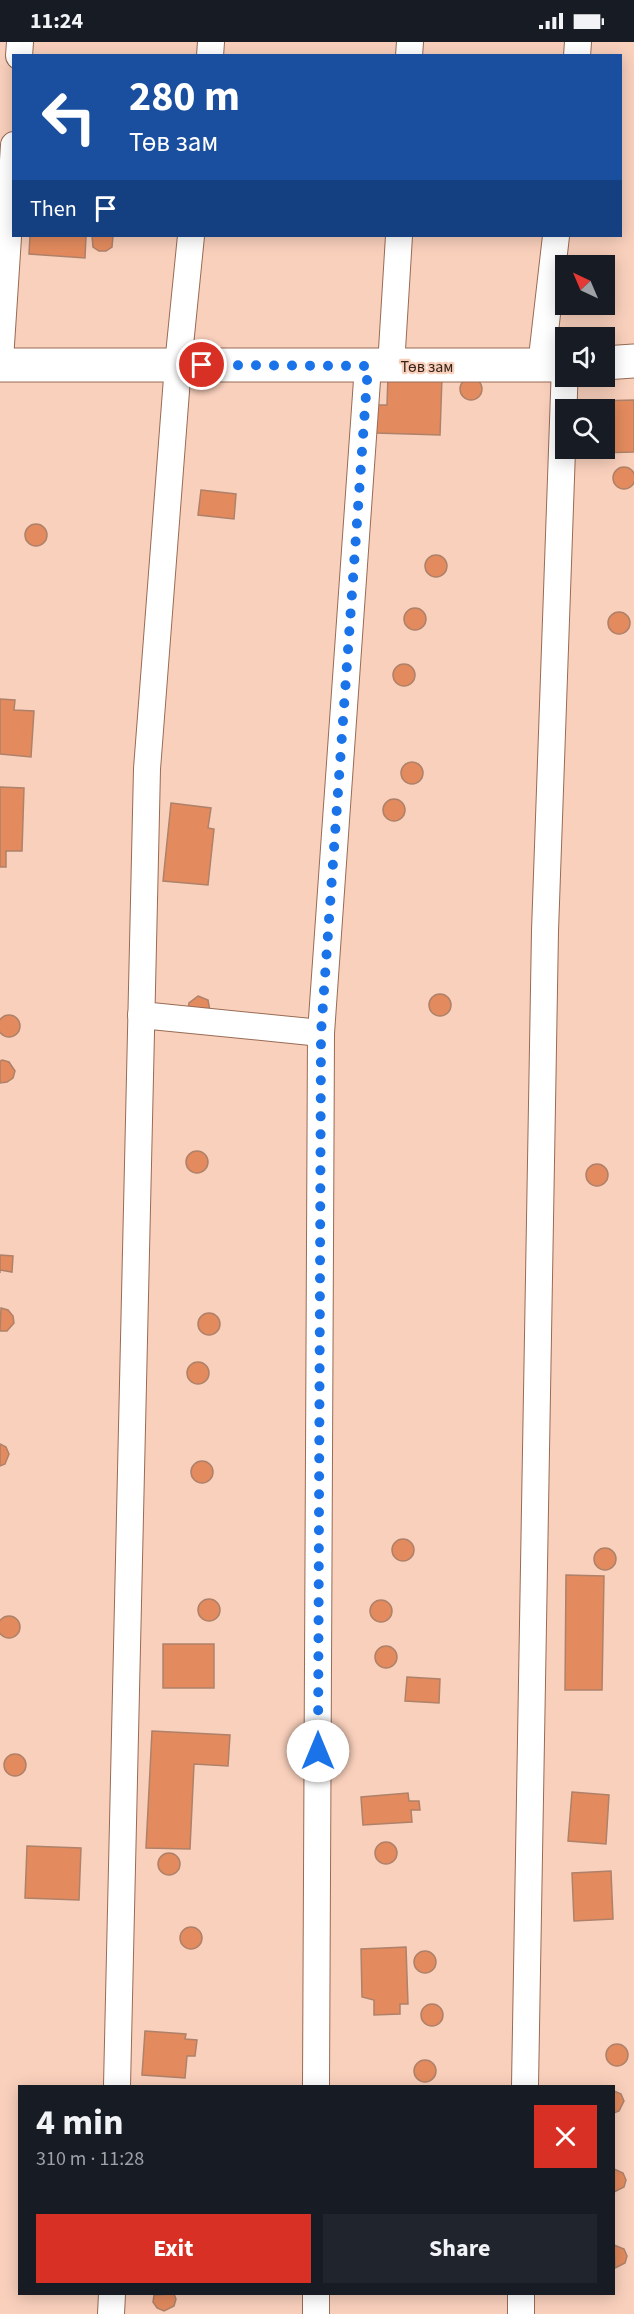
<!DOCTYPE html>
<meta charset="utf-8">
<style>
:root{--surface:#171b24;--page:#20242c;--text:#f1f3f6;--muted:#9ea1a6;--accent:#d93025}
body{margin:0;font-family:"Source Sans 3",sans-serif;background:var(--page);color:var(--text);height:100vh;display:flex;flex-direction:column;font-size:22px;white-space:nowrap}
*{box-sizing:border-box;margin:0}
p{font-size:20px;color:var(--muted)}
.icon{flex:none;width:33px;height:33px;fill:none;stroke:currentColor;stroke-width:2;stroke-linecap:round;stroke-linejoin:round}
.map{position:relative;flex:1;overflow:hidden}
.details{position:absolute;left:18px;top:2043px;width:597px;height:210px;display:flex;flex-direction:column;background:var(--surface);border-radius:0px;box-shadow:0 3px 15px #0003}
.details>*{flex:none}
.guide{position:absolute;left:12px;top:12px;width:610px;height:183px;border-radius:0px;box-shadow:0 3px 15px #0003;background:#1a4fa0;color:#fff;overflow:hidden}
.needle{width:39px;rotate:316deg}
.controls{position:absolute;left:555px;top:213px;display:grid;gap:12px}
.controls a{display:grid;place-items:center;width:60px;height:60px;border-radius:0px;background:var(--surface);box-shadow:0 3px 15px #0003;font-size:30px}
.pin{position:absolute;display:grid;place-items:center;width:51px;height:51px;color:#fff;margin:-26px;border:3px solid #fff;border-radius:50%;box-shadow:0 2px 6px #0007}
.me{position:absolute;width:66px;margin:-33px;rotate:0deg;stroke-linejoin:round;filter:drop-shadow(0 0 4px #0008)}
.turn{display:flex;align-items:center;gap:21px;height:126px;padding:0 18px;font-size:27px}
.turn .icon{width:78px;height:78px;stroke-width:2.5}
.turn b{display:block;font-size:42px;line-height:51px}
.then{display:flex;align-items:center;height:57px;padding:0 18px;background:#0003;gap:12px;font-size:22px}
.round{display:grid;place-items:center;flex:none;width:63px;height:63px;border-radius:0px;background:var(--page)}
.headline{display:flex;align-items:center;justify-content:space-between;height:102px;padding:0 18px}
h1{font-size:36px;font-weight:700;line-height:45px}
.cta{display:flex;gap:12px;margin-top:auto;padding:12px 18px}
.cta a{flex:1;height:69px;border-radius:0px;background:var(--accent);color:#fff;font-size:24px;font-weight:700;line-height:69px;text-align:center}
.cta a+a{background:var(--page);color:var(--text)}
.status{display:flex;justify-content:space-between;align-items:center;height:42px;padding:0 30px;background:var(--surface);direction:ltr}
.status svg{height:16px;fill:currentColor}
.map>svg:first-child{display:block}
.building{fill:#e38b5e;stroke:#af8169;stroke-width:1.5}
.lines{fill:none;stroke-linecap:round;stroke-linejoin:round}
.minor-casing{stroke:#986b54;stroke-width:28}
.tertiary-casing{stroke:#986b54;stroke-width:35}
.minor{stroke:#fff;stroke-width:26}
.tertiary{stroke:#fff;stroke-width:33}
.route{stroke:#1a73e8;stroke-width:10;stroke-dasharray:0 18}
.labels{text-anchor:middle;stroke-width:4.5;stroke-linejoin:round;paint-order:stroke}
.street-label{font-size:16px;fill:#36231a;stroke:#f9d0bc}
</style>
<div class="status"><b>11:24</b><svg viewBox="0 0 49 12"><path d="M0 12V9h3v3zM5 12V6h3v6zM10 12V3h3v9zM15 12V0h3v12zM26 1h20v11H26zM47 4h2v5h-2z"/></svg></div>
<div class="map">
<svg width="634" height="2272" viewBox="0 0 634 2272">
<rect width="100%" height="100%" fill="#f9d0bc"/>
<g class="building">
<path d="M30 194H86L85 216 29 212Z"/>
<path d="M92 194H113L112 205 106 209H99L93 205Z"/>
<path d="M388 333 442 335 440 393 376 391 377 363H387Z"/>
<circle cx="471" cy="347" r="11"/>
<path d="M634 358V410L596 411V406H604V368H595V359Z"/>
<circle cx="624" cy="436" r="11"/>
<path d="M201 448 236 452 234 477 198 473Z"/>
<circle cx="36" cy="493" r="11"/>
<circle cx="436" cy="524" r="11"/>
<circle cx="415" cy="577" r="11"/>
<circle cx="619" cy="581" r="11"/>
<circle cx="404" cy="633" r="11"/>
<path d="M0 657 15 658 14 668 34 669 31 715 0 712Z"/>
<circle cx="412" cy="731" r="11"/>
<path d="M0 745 24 746 22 809H6V825H0Z"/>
<circle cx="394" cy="768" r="11"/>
<path d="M171 761 211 766 208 786 214 787 208 843 163 839Z"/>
<circle cx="440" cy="963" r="11"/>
<path d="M198 954 208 958 210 969 188 968 189 961Z"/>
<circle cx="9" cy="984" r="11"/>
<path d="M2 1018 9 1020 15 1029 13 1036 7 1040 0 1041V1019Z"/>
<circle cx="197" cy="1120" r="11"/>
<circle cx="597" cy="1133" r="11"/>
<path d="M0 1213 13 1214 12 1230 0 1228V1231Z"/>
<path d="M1 1266 8 1268 13 1274 14 1281 7 1289H0Z"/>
<circle cx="209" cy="1282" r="11"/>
<circle cx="198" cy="1331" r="11"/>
<path d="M0 1402 6 1405 9 1412 5 1422 0 1424Z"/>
<circle cx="202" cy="1430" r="11"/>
<circle cx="403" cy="1508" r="11"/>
<circle cx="605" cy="1517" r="11"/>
<path d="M566 1533 604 1534 602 1648H565Z"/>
<circle cx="209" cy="1568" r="11"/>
<circle cx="381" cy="1569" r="11"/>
<circle cx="9" cy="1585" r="11"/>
<rect x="163" y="1602" width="51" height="44"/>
<circle cx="386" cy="1615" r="11"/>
<path d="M407 1635 440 1637 439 1661 405 1659Z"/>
<path d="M152 1689 230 1693 228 1724 194 1722 190 1807 146 1806Z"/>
<circle cx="15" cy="1723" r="11"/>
<path d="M572 1750 609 1753 606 1802 568 1799Z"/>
<path d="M408 1751 409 1759H419L420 1768H411L412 1780 363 1783 361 1755Z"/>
<circle cx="386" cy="1811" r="11"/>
<path d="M27 1804 81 1806 79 1858 25 1856Z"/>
<circle cx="169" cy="1822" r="11"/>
<path d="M611 1829 613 1877 574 1879 572 1831Z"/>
<circle cx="191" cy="1896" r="11"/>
<path d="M406 1905 408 1962H400V1972L374 1973V1958L362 1955 361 1907Z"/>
<circle cx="425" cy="1920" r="11"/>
<circle cx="432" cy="1973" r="11"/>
<path d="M145 1989 186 1992 185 1997 197 1998 195 2014H187L185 2036 142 2033Z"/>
<circle cx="617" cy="2013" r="11"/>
<circle cx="425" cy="2029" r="11"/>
<path d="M614 2049 621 2052 624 2059 619 2069 614 2071Z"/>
<path d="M614 2127 623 2131 626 2138 624 2145 614 2150Z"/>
<path d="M614 2203 624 2207 627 2214 625 2221 615 2226Z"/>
<path d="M154 2253 174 2252 176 2257 174 2264 164 2269 157 2266 153 2260Z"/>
</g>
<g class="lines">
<g class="minor-casing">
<g id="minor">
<path d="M19 14 20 0"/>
<path d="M210 14 211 0"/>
<path d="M409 14 410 0"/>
<path d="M577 14 578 0"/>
<path d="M0 318 14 103"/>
<path d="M391 324 399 194"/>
<path d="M541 324 556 194"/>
<path d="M141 973 321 991"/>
<path d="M117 2044 147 727 178 323 191 194"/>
<path d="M316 2044 321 991 368 324"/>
<path d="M525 2044 545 889 565 323"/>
<path d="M111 2272 112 2252"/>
<path d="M316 2272V2252"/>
<path d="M521 2272V2252"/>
</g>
</g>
<g class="tertiary-casing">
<g id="tertiary">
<path d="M604 321 634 319"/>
<path d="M0 323H566"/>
</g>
</g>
<use href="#minor" class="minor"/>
<use href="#tertiary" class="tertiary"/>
</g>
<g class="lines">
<path class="route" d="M202 323 368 324 321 991 318 1709"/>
</g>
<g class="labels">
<g class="street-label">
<text x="427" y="330">Төв зам</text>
</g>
</g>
</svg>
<div class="controls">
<a><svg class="needle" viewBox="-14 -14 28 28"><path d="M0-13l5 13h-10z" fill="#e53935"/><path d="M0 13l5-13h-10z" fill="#9ea1a6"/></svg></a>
<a><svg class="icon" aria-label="sound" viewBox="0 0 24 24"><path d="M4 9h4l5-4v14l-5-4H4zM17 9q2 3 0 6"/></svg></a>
<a><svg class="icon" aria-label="search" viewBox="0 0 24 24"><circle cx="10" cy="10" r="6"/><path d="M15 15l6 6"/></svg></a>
</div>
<div class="pin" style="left:202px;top:323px;background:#d93025"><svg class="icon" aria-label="arrive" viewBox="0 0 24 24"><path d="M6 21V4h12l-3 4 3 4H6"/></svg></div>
<svg class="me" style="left:318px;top:1709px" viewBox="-20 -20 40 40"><circle r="19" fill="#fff"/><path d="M0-13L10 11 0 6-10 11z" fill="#1a73e8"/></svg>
<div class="guide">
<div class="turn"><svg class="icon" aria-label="left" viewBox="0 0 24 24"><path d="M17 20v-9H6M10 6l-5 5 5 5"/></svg><div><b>280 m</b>Төв зам</div></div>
<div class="then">Then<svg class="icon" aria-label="arrive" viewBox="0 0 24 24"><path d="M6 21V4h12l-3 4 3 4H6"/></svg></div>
</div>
<section class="details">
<div class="headline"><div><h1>4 min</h1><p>310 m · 11:28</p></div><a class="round" style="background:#d93025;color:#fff"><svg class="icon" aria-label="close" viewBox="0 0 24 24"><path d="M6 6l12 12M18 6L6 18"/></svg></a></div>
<div class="cta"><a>Exit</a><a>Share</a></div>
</section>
</div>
